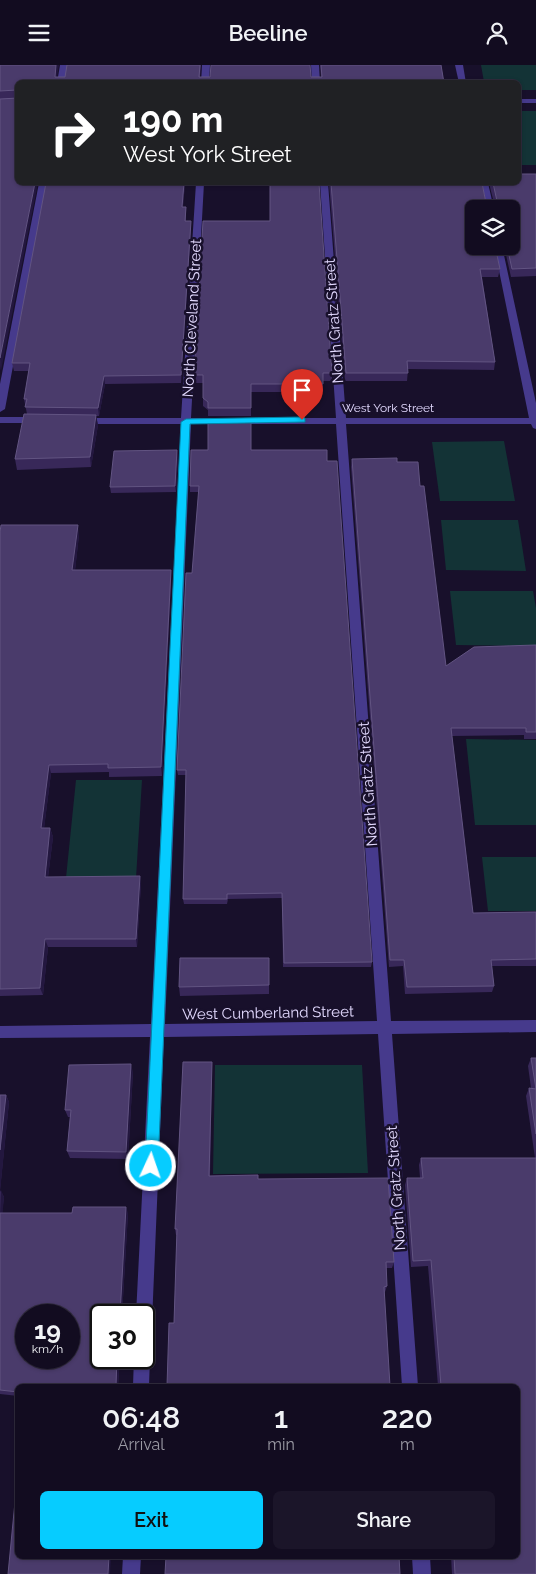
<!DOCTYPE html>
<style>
:root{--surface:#120c20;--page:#1b1529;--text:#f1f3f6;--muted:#9c9ba5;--line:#312c3e;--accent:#06ccff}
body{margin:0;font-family:Raleway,sans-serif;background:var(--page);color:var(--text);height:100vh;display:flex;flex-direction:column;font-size:19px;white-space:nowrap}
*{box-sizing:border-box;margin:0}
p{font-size:16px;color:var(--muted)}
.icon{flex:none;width:28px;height:28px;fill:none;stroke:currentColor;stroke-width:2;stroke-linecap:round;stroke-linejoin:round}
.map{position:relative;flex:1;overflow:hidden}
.sheet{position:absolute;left:15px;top:1319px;width:505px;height:175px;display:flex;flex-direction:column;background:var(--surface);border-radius:8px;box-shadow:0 1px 4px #0004,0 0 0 1px var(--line)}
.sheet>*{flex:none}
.banner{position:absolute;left:15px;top:15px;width:506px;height:105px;border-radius:8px;box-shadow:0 1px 4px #0004,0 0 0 1px var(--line);background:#202124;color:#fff;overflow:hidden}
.buttons{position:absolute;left:465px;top:135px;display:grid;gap:10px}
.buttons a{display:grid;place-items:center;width:55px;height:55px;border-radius:8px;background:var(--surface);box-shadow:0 1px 4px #0004,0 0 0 1px var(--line);font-size:25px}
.speed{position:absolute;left:15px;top:1239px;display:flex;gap:10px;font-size:25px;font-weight:700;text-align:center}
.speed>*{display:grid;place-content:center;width:65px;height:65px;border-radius:50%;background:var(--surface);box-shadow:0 1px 4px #0004,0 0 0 1px var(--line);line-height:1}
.speed small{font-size:12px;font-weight:400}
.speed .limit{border:2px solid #111;border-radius:8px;background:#fff;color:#111}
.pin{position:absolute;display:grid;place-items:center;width:42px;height:42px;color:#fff;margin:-51px -21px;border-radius:50% 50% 50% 0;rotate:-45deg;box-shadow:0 0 5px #0007}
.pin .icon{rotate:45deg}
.me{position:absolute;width:55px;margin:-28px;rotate:3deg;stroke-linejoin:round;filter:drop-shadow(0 0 4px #0008)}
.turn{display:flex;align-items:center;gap:18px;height:105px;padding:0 25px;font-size:22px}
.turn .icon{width:65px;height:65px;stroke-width:2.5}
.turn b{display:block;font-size:35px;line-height:42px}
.eta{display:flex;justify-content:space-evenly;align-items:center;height:85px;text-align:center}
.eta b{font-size:30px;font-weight:600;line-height:35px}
.cta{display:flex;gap:10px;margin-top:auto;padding:10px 25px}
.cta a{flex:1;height:58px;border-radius:8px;background:var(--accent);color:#111;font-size:20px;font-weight:600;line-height:58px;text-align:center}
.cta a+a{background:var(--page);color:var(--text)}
header{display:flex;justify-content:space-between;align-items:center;height:65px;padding:0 25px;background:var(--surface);font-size:22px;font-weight:600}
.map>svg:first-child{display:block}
.green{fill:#133336}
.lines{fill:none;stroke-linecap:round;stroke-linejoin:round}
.minor{fill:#463a8c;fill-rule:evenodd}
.wall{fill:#382859}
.shaded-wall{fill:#23173f}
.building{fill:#4a3b6b;stroke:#625482;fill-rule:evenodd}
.route{fill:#06ccff;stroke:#0485a6}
.labels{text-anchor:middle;stroke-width:5;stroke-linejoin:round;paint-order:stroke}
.far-street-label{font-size:12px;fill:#e3daff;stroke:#18102b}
.street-label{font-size:15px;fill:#e3daff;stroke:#18102b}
</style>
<header><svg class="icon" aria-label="menu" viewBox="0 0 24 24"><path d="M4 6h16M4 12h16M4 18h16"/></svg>Beeline<svg class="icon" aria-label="person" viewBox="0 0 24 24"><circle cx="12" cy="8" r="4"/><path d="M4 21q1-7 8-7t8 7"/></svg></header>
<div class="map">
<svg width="536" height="1509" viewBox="0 0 536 1509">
<rect width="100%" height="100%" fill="#18102b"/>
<g class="green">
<path d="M481 0H536V25H519V18L484 17Z"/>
<rect x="519" y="46" width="17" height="54"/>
<path d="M504 376 515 436H440L432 377Z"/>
<path d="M441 455H518L526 506 446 505Z"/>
<path d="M450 526H533L536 543V581L456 580Z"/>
<path d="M466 674 536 675V760H475Z"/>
<path d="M76 715H142L136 813H66Z"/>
<path d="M482 792H536V846H488Z"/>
<path d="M215 1000H362L368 1108 213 1109Z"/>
</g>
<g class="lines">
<g class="minor">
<path d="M60 0H68L65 18H57Z"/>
<path d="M202 0H210L209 18H201Z"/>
<path d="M311 0H319L320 18H312Z"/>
<path d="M455 0H463L466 18H459Z"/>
<rect x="519" y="34" width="17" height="4"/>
<path d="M39 118H47L5 344 0 347V319Z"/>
<path d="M196 118H204L191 353H336L320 118H328L346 353H529L494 181H502L536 338V364L533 363 531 359H346L391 956 536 955V967L392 969 418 1321H402L378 969 164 972 152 1257 150 1263 144 1265V1250H136L150 972 0 973V961L151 959 181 359H80L75 356 80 353H181ZM191 359H336L377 956 165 959Z"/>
<path d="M480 118H488L494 144H486Z"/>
<path d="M0 352H40L45 355 40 358H0Z"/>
<path d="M144 1285 148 1286 150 1292 149 1321H133L134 1292H144Z"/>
<path d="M123 1491H141L140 1509H122Z"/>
<path d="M412 1491H430L431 1509H413Z"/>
</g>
</g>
<g class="wall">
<path d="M0 0 57 12H65L201 0 200 12H321L320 0H441L444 18H18V118L0 306Z"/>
<path d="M536 109V211L511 212 504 181H511V144H474L500 204 498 212H482L495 297 494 305 408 304 407 316H345L329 118H482L486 138H494L489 118H519Z"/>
<path d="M185 118 183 142H186V156L191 164 181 318 105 319 99 351H96L98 360 91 402 17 405 15 394 27 349 24 334 29 306H14L12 298Z"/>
<path d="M270 156 332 308V316H323V327H251V351H208V345L203 341V318H195L194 310Z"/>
<path d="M251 385 372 897 371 902H283L282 833 228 834 227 839H184L183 834 186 710H178L177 705 199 427H190V421Z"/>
<path d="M178 391 176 427 111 428 110 422Z"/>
<path d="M352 394 397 397 420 421 446 601 536 580V674H524V670L452 671 473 848 536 847V901H492L494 921 492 927 405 929 403 901 389 902 351 402Z"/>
<path d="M0 467 79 470 75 505H171V514L162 711 109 712V707L51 708 44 763H50L53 772 48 812 141 819 137 882H48L43 930 0 931Z"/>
<path d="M269 893V929L180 931 179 922Z"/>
<path d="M531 993H536V1509H452L451 1491H518V1321H438L428 1201 411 1202 405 1120 407 1113H420L419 1100 421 1093H535L526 1031 529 1023H531L528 1001Z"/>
<path d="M212 997V1005L210 1111 258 1114 394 1197 392 1203H386L387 1221 385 1227 174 1258 177 1170H176L175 1164Z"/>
<path d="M133 1007 128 1094 70 1093 67 1086 70 1052H68L65 1045Z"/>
<path d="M0 1030H6L9 1037 0 1125 4 1132 2 1148H128L122 1250H101L120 1292 118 1321H18V1331L0 1329Z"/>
</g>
<g class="shaded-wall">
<path d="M56 0H59L56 18 55 12Z"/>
<path d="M35 118H38L1 306 0 293Z"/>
<path d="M184 118H185L182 150V142Z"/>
<path d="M191 156V164L181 318V310Z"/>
<path d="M104 311 105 319 99 351 98 343Z"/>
<path d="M96 350 98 360 91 402 90 392Z"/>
<path d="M177 385 178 391 176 427 175 421Z"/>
<path d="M78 460 79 470 74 515 72 505Z"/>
<path d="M171 505V514L162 711 161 702Z"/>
<path d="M49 700 51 708 43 772 41 763Z"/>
<path d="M50 763 53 772 47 820 45 812Z"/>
<path d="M140 811 141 819 137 882 136 874Z"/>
<path d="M45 874 48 882 43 930 40 923Z"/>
<path d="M212 997V1005L209 1118V1111Z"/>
<path d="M131 999 133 1007 128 1094 126 1087Z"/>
<path d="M6 1030 9 1037 0 1127V1085Z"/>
<path d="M1 1125 4 1132 2 1155 0 1152Z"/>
<path d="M126 1142 128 1148 122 1250H120Z"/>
<path d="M117 1292H120L118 1321H116Z"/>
<path d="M109 1491H111L110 1509H108Z"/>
</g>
<g class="building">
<path d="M0 0H56L55 12H65L67 0H200L199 12H210L211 0H310L311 12H322L321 0H441L444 18H18V26L17 25 0 26Z"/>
<path d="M18 33V118H35L0 293V34Z"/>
<path d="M519 109H536V203L512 204 507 181H511V144H474V181H495L500 204H480L495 297 407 296 408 308H346L331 118H482L486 138H495L497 136 493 118H519Z"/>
<path d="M46 118H184L182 142H186L185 156H191L181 310 104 311 98 343 25 342 27 334H24L30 298H12Z"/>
<path d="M270 118H319L332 308H323V319H251V343H208V337L203 333V310H194L203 156H270Z"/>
<path d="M24 349 96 350 90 392 15 394Z"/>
<path d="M208 355H251V385H327V396H337L372 897 284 898 282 828 227 829V834H183L186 705H177L186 508H192L199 421H190L191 385H208Z"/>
<path d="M177 385 175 421 110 422 114 386Z"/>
<path d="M397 393V397H418L420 421H424L446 601 474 582 536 580V667H526V663H451L473 848 536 847V894L491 895 494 921 407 922 404 895H390L352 394Z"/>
<path d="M1 460H78L72 505H171L161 702 108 703V699L49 700 41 763H50L45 812 140 811 136 874H45L40 923 0 924V467Z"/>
<path d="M180 893H269V920L179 922Z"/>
<path d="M531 993H536V1069L529 1023 536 1024Z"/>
<path d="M183 997H212L209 1111 258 1110V1114L388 1113 394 1197H386L387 1221 384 1222 390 1321H167L169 1258H174L177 1164H175Z"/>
<path d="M131 999 126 1087 67 1086 71 1045H65L69 1000Z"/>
<path d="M0 1030H6L0 1085Z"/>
<path d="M421 1093H536V1509H455L454 1491H518V1321H441L431 1195 413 1196 407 1113H423Z"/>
<path d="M73 1142H126L120 1250H101V1292H117L116 1321H18V1327L0 1325V1148H72ZM26 1250H69V1292H26Z"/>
<path d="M18 1406V1491H109L108 1509H8Z"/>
<path d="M166 1491H399L400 1509H165Z"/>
</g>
<path class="route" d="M302 352 305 353V357L190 359 158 1101 156 1106 151 1108 147 1106 145 1101 181 357 186 354Z"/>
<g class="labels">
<g class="far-street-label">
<text x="388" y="347">West York Street</text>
</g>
<g class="street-label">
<text transform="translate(192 253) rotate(-87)" y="5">North Cleveland Street</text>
<text transform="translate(334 256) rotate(-94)" y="5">North Gratz Street</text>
<text transform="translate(368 719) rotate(-94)" y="5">North Gratz Street</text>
<text transform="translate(268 948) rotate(-1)" y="5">West Cumberland Street</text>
<text transform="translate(396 1123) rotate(-94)" y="5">North Gratz Street</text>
</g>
</g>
</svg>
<div class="buttons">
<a><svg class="icon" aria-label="layers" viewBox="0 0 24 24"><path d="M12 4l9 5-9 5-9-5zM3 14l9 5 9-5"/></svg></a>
</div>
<div class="speed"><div>19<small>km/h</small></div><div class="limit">30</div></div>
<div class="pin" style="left:302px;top:355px;background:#d93025"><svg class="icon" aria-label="arrive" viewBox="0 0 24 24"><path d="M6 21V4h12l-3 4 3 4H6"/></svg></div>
<svg class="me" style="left:151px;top:1101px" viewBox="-20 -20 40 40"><circle r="17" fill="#06ccff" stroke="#fff" stroke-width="3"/><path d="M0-11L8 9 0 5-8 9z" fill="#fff"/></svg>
<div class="banner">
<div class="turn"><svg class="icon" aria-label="right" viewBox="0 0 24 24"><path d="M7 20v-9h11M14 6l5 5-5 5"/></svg><div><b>190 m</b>West York Street</div></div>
</div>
<section class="sheet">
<div class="eta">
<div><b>06:48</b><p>Arrival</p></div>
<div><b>1</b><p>min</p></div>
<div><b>220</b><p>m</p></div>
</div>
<div class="cta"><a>Exit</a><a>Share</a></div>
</section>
</div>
